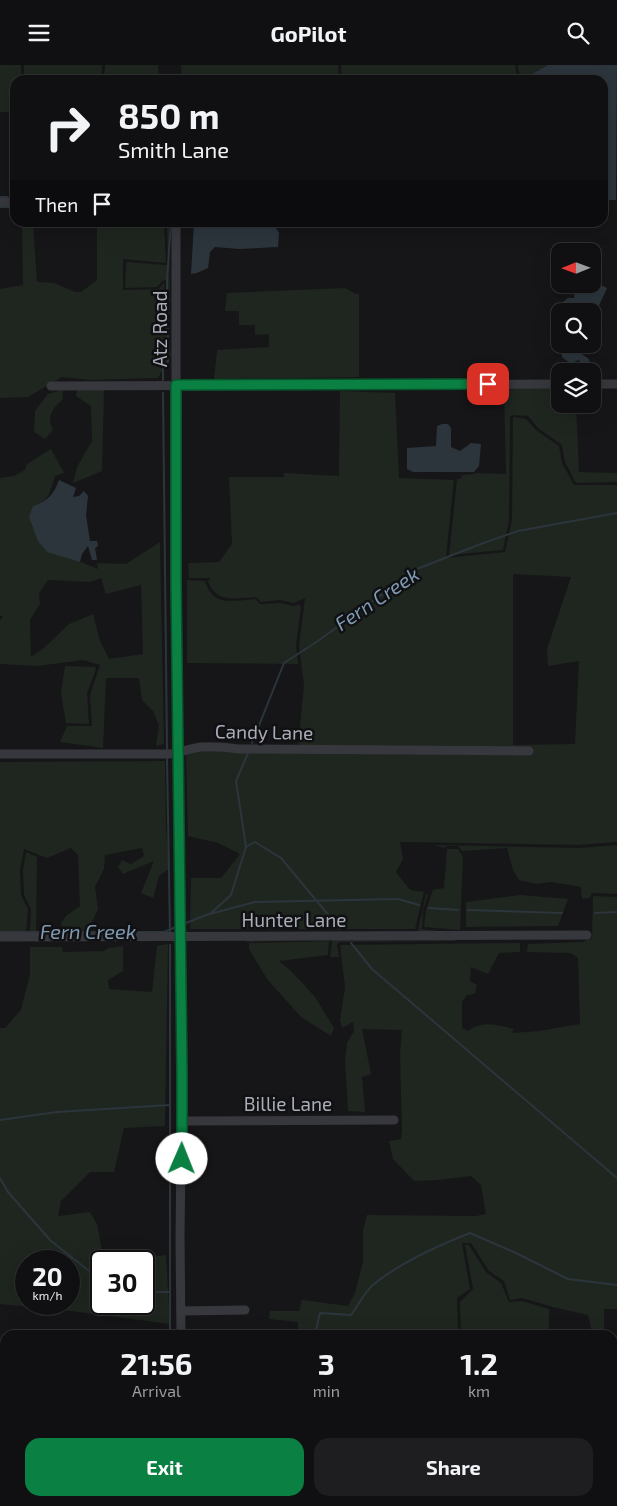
<!DOCTYPE html>
<style>
:root{--surface:#101012;--page:#1e1e20;--text:#f1f3f6;--muted:#9c9d9f;--line:#303032;--accent:#0b8043}
body{margin:0;font-family:"Exo 2",sans-serif;background:var(--page);color:var(--text);height:100vh;display:flex;flex-direction:column;font-size:19px;white-space:nowrap}
*{box-sizing:border-box;margin:0}
p{font-size:16px;color:var(--muted)}
.icon{flex:none;width:28px;height:28px;fill:none;stroke:currentColor;stroke-width:2;stroke-linecap:round;stroke-linejoin:round}
.map{position:relative;flex:1;overflow:hidden}
.side{position:absolute;left:0px;top:1265px;width:618px;height:176px;display:flex;flex-direction:column;background:var(--surface);border-radius:15px 15px 0 0;box-shadow:0 5px 20px #0002,0 0 0 1px var(--line)}
.side>*{flex:none}
.top-card{position:absolute;left:10px;top:10px;width:598px;height:152px;border-radius:15px;box-shadow:0 5px 20px #0002,0 0 0 1px var(--line);background:#101012;color:var(--text);overflow:hidden}
.needle{width:32px;rotate:269deg}
.controls{position:absolute;left:551px;top:178px;display:grid;gap:10px}
.controls a{display:grid;place-items:center;width:50px;height:50px;border-radius:10px;background:var(--surface);box-shadow:0 5px 20px #0002,0 0 0 1px var(--line);font-size:25px}
.speed{position:absolute;left:15px;top:1185px;display:flex;gap:10px;font-size:25px;font-weight:700;text-align:center}
.speed>*{display:grid;place-content:center;width:65px;height:65px;border-radius:50%;background:var(--surface);box-shadow:0 5px 20px #0002,0 0 0 1px var(--line);line-height:1}
.speed small{font-size:12px;font-weight:400}
.speed .limit{border:2px solid #111;border-radius:8px;background:#fff;color:#111}
.pin{position:absolute;display:grid;place-items:center;width:42px;height:42px;color:#fff;margin:-21px;border-radius:10px;box-shadow:0 2px 8px #0006}
.me{position:absolute;width:55px;margin:-28px;rotate:1deg;stroke-linejoin:round;filter:drop-shadow(0 0 4px #0008)}
.turn{display:flex;align-items:center;gap:18px;height:105px;padding:0 25px;font-size:22px}
.turn .icon{width:65px;height:65px;stroke-width:2.5}
.turn b{display:block;font-size:35px;line-height:42px}
.then{display:flex;align-items:center;height:48px;padding:0 25px;background:#0003;gap:10px;font-size:19px}
.eta{display:flex;justify-content:space-evenly;align-items:center;height:85px;text-align:center}
.eta b{font-size:30px;font-weight:700;line-height:35px}
.cta{display:flex;gap:10px;margin-top:auto;padding:10px 25px}
.cta a{flex:1;height:58px;border-radius:15px;background:var(--accent);color:#fff;font-size:20px;font-weight:700;line-height:58px;text-align:center}
.cta a+a{background:var(--page);color:var(--text)}
header{display:flex;justify-content:space-between;align-items:center;height:65px;padding:0 25px;background:var(--surface);font-size:22px;font-weight:700}
.map>svg:first-child{display:block}
.green{fill:#1e261f;fill-rule:evenodd}
.water{fill:#2c353c}
.lines{fill:none;stroke-linecap:round;stroke-linejoin:round}
.stream{stroke:#2c353c;stroke-width:2}
.minor{stroke:#37383d;stroke-width:9}
.route-casing{stroke:#07532c;stroke-width:12}
.route{stroke:#0b8043;stroke-width:9}
.labels{text-anchor:middle;stroke-width:5;stroke-linejoin:round;paint-order:stroke}
.street-label{font-size:19px;fill:#a8adb8;stroke:#111113}
.water-label{font-size:20px;font-style:italic;fill:#7f9bb3;stroke:#111113}
</style>
<header><svg class="icon" aria-label="menu" viewBox="0 0 24 24"><path d="M4 6h16M4 12h16M4 18h16"/></svg>GoPilot<svg class="icon" aria-label="search" viewBox="0 0 24 24"><circle cx="10" cy="10" r="6"/><path d="M15 15l6 6"/></svg></header>
<div class="map">
<svg width="617" height="1441" viewBox="0 0 617 1441">
<rect width="100%" height="100%" fill="#161618"/>
<g class="green">
<path d="M0 0H21V15H15V47H0Z"/>
<path d="M24 0H102L101 15H24Z"/>
<path d="M105 0H158L159 15H104Z"/>
<path d="M181 0H338L339 15H182Z"/>
<path d="M341 0H515L517 11 520 13 518 15 516 12 514 11 511 15H342Z"/>
<path d="M520 0H548L530 10 520 11 517 1Z"/>
<path d="M22 158H33L37 217 54 218 75 227H81L97 215V158H164L166 198 123 194V225L159 224 164 217 171 290 158 313 90 315 62 312 28 332 0 333V224L23 220Z"/>
<path d="M167 158H169L170 246 166 215 162 216 157 222 125 223 126 197 165 200 168 199Z"/>
<path d="M345 223 356 229H359V312L214 314 217 285 269 282V269L255 270V260H239V246H225L227 228Z"/>
<path d="M560 319V339H576L579 407 617 408V417L576 418 565 397 562 380 538 363 528 351 512 350 510 352 509 455 503 485 449 490 457 414H460L463 410 474 409 477 408 506 409 504 320Z"/>
<path d="M77 324 104 325 102 406 73 418 77 402 92 376 91 341 76 331Z"/>
<path d="M62 325 63 334C53 343 46 352 53 365L45 374 34 367 35 346 48 329Z"/>
<path d="M340 326 395 328 399 413 454 415 446 493 505 487 512 455 513 352 526 354 536 365 559 381 562 398 574 420H617V777L578 780 400 777 403 794 396 807 410 825 424 827 415 864H190L191 813H221L240 789 218 778 188 771 186 686 298 683 304 620 299 581 305 533 294 538 280 535 261 537 256 532C236 533 216 539 208 516L211 513H189L188 498 219 497 232 479 229 412H284V408L339 411ZM513 509 571 512 547 584 548 601 579 596 575 679 513 680Z"/>
<path d="M51 384 64 408 55 411C49 428 51 435 33 441L71 493 98 504 97 498 126 499 160 477 164 679 156 681 159 660 153 646 142 635 139 613H106L103 683 60 677 67 661H92L90 630 100 600 83 595 38 601 0 599V556L3 551H0V413L14 411 25 405 27 399ZM101 513 106 529 141 520 143 589 109 594 100 576 93 549 69 559 44 583 31 592 30 555 40 539 39 528 48 515 90 517Z"/>
<path d="M187 515 205 516C213 542 232 536 255 534L260 539 280 538 294 541 299 539 301 542 296 580 298 599 187 598Z"/>
<path d="M65 601 95 602 96 604 87 629 89 659 66 658 61 628Z"/>
<path d="M165 696 166 765 170 803 159 811 153 833 141 828 154 796 123 809 118 802 122 795 131 799 144 791 142 783 105 790 104 804 95 822 98 844 87 868H63L61 858 66 851 80 841 78 790 71 783 47 793 24 784 20 805 21 830 28 844 26 868H0V697Z"/>
<path d="M434 780 578 783 617 780V829L592 828 590 833 582 834 581 822 551 817 536 819 519 815 513 805 507 783 462 786 458 781H447L444 783Z"/>
<path d="M447 784H458L463 792 460 865 424 862 426 845 433 825 444 823Z"/>
<path d="M26 787 37 792 36 867H30L31 844 24 830 23 805Z"/>
<path d="M426 829 428 830 423 845 422 864 455 868V876L340 877 337 879 339 892H330L332 877 330 874 247 877 240 867H416L418 865Z"/>
<path d="M520 830 568 834 558 861 466 862V837Z"/>
<path d="M593 831 617 832V1244H604V1270H590L591 1262 588 1250 553 1242 522 1233 510 1235 504 1216 489 1206 471 1178H462L470 1224 457 1233 458 1270H298V1257L269 1254 270 1246H299L302 1235 348 1241 355 1228 363 1197V1165L367 1150 476 1151 486 1149 481 1120 471 1111 437 1115 414 1116 393 1094 389 1076 401 1074 402 1065 400 989 402 965 362 964 371 1009 362 1012 365 1047 348 1046 345 996 347 978 354 966 353 957 342 963 340 955 345 922 340 880 520 878V887L499 888 488 909 471 902 470 916 477 920 475 929 467 930 462 937V963L468 966C482 955 498 960 514 964L511 968 539 966 580 959 578 893 571 888 527 887 528 879 582 877 592 873Z"/>
<path d="M329 876 328 890 279 896 292 907 315 932 334 963 331 971 301 952 267 914 249 884V878Z"/>
<path d="M168 879 165 1061 124 1063 114 1107H90L61 1136 58 1151 90 1147 97 1159 104 1196H101V1239H144V1196H110L166 1190 170 1259 71 1246 0 1239V963H5L21 945 30 909V882H62L63 887 104 886 109 883 123 881V906L108 915 109 924 152 927 157 881ZM26 1196H69V1239H26Z"/>
<path d="M465 1180H469L486 1207 501 1218 509 1237 522 1236 549 1244V1270H461L460 1237 473 1224Z"/>
<path d="M136 1436H165V1441H45L49 1437Z"/>
<rect x="190" y="1436" width="39" height="5"/>
<rect x="273" y="1436" width="73" height="5"/>
<path d="M599 1436 602 1441H550V1437Z"/>
</g>
<g class="water">
<path d="M548 0H617L616 135H603L602 15H527L530 10Z"/>
<path d="M194 158H273L279 168 278 182 239 184 215 182 210 187 208 203 197 208 191 209Z"/>
<path d="M596 218 607 223 596 247 593 249 592 246H568L564 243 563 237 568 233H574L575 227 583 220Z"/>
<path d="M560 273V279H581L580 288 589 294 590 299H583L578 295 571 299 562 292Z"/>
<path d="M442 359H448L451 363V382L460 386 471 378 481 379 479 401 474 407H413L407 404V383L436 381 437 361Z"/>
<path d="M59 415 76 423 73 432 79 431 84 426 88 431 86 450 90 476H97L98 481 95 483 97 495H92L88 481 82 489 80 497 47 487 38 476 29 452 33 441C48 436 54 429 59 415Z"/>
</g>
<g class="lines">
<g class="stream">
<path d="M0 132H7"/>
<path d="M0 142H15"/>
<path d="M163 315V300L168 297 167 214 171 158"/>
<path d="M163 328 167 684"/>
<path d="M252 678 284 598 318 576 417 504 478 480 518 466 617 448"/>
<path d="M167 694 170 868"/>
<path d="M246 782 255 777 281 793 340 864"/>
<path d="M429 843 458 845"/>
<path d="M468 845 562 848"/>
<path d="M595 848 617 847"/>
<path d="M210 849 231 830 246 782 236 716 248 688"/>
<path d="M186 858 206 850 255 837 398 834 419 840"/>
<path d="M0 867H164L176 862"/>
<path d="M351 878 372 904 617 1113"/>
<path d="M0 1055 57 1047 170 1040"/>
<path d="M0 1113 8 1127 51 1176 93 1209 101 1212"/>
<path d="M144 1227H170"/>
<path d="M170 1270V880"/>
<path d="M315 1270 320 1248 351 1250C358 1241 365 1226 374 1219 401 1197 437 1181 470 1168L516 1188 568 1214 617 1220"/>
<path d="M0 1432H3"/>
<path d="M171 1436 173 1441"/>
<path d="M187 1441V1436"/>
</g>
<g class="minor">
<path d="M0 137H15"/>
<path d="M176 158V518L182 1006 180 1171 181 1270"/>
<path d="M592 319H617"/>
<path d="M51 321 560 319"/>
<path d="M0 689H169C180 688 190 683 201 682 213 681 225 682 238 684L529 686"/>
<path d="M0 872 587 870"/>
<path d="M182 1056 394 1055"/>
<path d="M181 1246 245 1245"/>
<path d="M612 1421H617"/>
<path d="M0 1423H5"/>
<path d="M182 1436V1441"/>
</g>
</g>
<g class="lines">
<g class="route-casing">
<path id="route" d="M182 1094V1006L176 518V320L488 319"/>
</g>
<use href="#route" class="route"/>
</g>
<g class="labels">
<g class="street-label">
<text transform="translate(160 264) rotate(-90)" y="7">Atz Road</text>
<text transform="translate(264 667) rotate(1)" y="7">Candy Lane</text>
<text x="294" y="862">Hunter Lane</text>
<text x="288" y="1046">Billie Lane</text>
</g>
<g class="water-label">
<text transform="translate(377 534) rotate(-34)" y="7">Fern Creek</text>
<text x="88" y="874">Fern Creek</text>
</g>
</g>
</svg>
<div class="controls">
<a><svg class="needle" viewBox="-14 -14 28 28"><path d="M0-13l5 13h-10z" fill="#e53935"/><path d="M0 13l5-13h-10z" fill="#9c9d9f"/></svg></a>
<a><svg class="icon" aria-label="search" viewBox="0 0 24 24"><circle cx="10" cy="10" r="6"/><path d="M15 15l6 6"/></svg></a>
<a><svg class="icon" aria-label="layers" viewBox="0 0 24 24"><path d="M12 4l9 5-9 5-9-5zM3 14l9 5 9-5"/></svg></a>
</div>
<div class="speed"><div>20<small>km/h</small></div><div class="limit">30</div></div>
<div class="pin" style="left:488px;top:319px;background:#d93025"><svg class="icon" aria-label="arrive" viewBox="0 0 24 24"><path d="M6 21V4h12l-3 4 3 4H6"/></svg></div>
<svg class="me" style="left:182px;top:1094px" viewBox="-20 -20 40 40"><circle r="19" fill="#fff"/><path d="M0-13L10 11 0 6-10 11z" fill="#0b8043"/></svg>
<div class="top-card">
<div class="turn"><svg class="icon" aria-label="right" viewBox="0 0 24 24"><path d="M7 20v-9h11M14 6l5 5-5 5"/></svg><div><b>850 m</b>Smith Lane</div></div>
<div class="then">Then<svg class="icon" aria-label="arrive" viewBox="0 0 24 24"><path d="M6 21V4h12l-3 4 3 4H6"/></svg></div>
</div>
<section class="side">
<div class="eta">
<div><b>21:56</b><p>Arrival</p></div>
<div><b>3</b><p>min</p></div>
<div><b>1.2</b><p>km</p></div>
</div>
<div class="cta"><a>Exit</a><a>Share</a></div>
</section>
</div>
